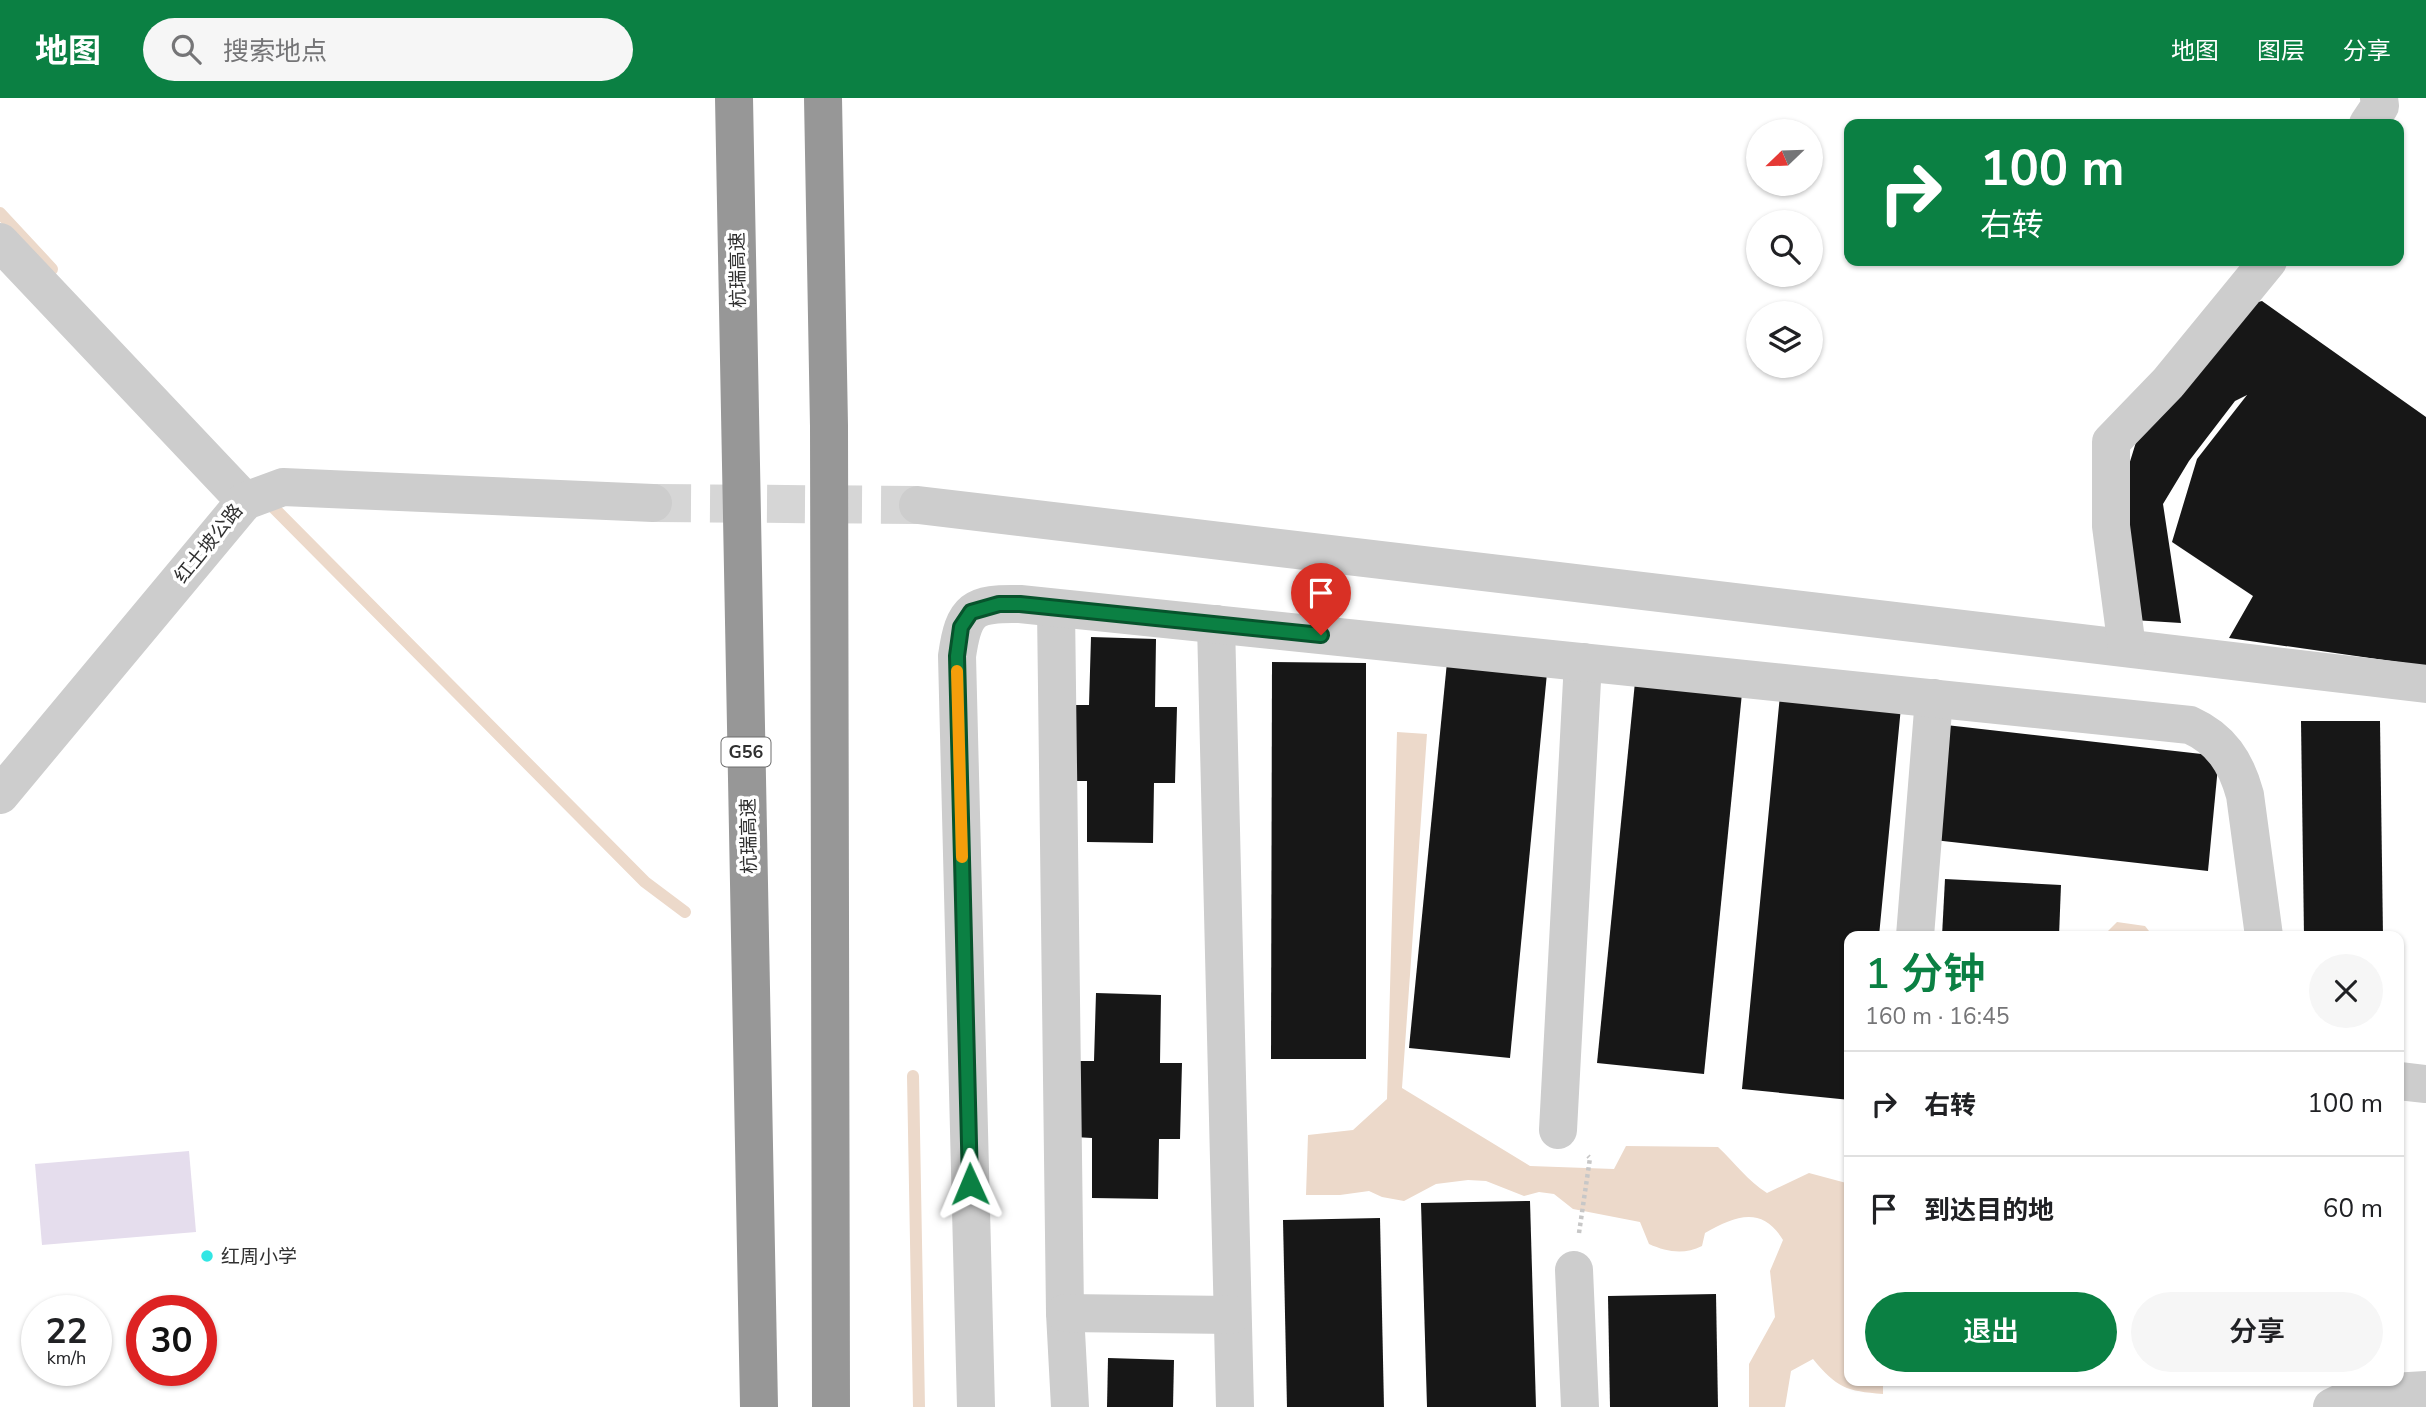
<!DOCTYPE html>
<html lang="zh">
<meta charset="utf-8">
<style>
:root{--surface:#fff;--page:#f6f6f6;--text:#202124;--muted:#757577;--line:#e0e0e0;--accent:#0b8043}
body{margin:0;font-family:"Nunito Sans","Noto Sans SC",sans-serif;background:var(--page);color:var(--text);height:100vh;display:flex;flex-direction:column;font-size:26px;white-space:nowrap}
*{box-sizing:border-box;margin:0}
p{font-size:23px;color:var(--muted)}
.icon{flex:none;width:38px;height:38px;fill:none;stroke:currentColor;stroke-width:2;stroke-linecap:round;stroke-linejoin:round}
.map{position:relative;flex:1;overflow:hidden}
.side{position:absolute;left:1844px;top:833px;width:560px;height:455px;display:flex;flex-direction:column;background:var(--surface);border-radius:14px;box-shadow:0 2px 5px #0004}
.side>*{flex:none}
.guide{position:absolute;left:1844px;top:21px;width:560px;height:147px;border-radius:14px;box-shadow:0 2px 5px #0004;background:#0b8043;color:#fff;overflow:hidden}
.needle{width:46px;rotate:247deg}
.tools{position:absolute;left:1746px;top:21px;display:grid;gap:14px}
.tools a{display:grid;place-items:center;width:77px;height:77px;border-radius:50%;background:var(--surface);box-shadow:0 2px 5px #0004;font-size:35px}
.speed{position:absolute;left:21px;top:1197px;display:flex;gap:14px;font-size:35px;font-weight:700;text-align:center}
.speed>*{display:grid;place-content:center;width:91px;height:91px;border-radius:50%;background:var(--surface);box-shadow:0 2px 5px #0004;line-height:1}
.speed small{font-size:18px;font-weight:400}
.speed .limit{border:10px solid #d22;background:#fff;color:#111}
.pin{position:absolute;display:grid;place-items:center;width:60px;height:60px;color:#fff;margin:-72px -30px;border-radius:50% 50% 50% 0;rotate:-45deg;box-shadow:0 0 7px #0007}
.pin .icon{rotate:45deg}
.me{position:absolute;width:77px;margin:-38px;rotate:359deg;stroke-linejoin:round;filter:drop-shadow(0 0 5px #0008)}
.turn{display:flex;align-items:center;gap:24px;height:147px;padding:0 21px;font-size:32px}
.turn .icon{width:91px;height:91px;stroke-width:2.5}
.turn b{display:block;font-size:49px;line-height:60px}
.round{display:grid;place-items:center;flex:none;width:74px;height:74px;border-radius:37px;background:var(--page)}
.summary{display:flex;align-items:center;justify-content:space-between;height:119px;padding:0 21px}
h1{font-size:42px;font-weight:600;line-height:52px;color:var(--accent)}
.cta{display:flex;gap:14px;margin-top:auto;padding:14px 21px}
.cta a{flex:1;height:80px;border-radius:42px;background:var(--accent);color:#fff;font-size:28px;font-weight:600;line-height:80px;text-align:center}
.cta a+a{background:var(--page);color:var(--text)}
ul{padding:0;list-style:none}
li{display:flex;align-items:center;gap:21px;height:105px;padding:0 21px;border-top:2px solid var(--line)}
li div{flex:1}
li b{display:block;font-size:26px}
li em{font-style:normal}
header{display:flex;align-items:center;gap:42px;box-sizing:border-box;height:98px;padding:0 35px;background:var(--accent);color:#fff}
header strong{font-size:33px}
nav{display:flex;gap:38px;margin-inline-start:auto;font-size:24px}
.search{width:490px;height:63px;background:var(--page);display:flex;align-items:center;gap:18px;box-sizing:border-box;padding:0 24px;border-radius:38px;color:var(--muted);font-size:26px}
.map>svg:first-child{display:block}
.green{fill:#e5dded}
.water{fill:#ecd9ca}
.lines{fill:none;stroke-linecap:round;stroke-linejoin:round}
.stream{stroke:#ecd9ca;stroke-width:12}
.building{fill:#171717}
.minor-tunnel{stroke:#d6d6d6;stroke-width:38;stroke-dasharray:38 19;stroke-linecap:butt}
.path{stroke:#c7c7c7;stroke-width:4.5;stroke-dasharray:3.5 3.5;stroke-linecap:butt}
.minor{stroke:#cdcdcd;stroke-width:38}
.motorway{stroke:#979797;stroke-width:38}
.route-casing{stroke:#07532c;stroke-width:18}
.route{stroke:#0b8043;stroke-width:12}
.slow{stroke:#f59e0b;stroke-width:12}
.poi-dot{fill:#32e6e4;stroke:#fff;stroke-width:2.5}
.labels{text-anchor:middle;stroke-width:7;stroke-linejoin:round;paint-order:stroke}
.shield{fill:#fff;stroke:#6e6e6e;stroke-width:2}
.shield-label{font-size:18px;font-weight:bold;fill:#303030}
.street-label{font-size:19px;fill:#303030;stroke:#fff}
.poi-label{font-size:19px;fill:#303030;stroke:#fff;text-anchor:start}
</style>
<header>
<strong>地图</strong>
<div class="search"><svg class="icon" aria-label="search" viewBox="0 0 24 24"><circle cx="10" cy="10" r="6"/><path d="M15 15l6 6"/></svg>搜索地点</div>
<nav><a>地图</a><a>图层</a><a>分享</a></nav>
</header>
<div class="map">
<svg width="2426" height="1309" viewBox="0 0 2426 1309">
<rect width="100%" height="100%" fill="#fff"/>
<path class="green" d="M189 1053 196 1134 42 1147 35 1066Z"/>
<g class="water">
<path d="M1397 634 1427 636 1402 990 1530 1068 1614 1071 1626 1048 1718 1049C1735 1065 1748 1083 1767 1095L1809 1075 1850 1086V1283H1883V1296C1846 1293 1837 1290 1813 1261L1791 1273 1785 1309H1749V1266L1775 1219 1770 1173 1783 1142C1762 1107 1735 1118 1705 1135L1702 1148C1684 1157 1667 1154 1649 1146L1640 1124 1573 1111 1554 1096 1539 1094 1524 1098 1486 1083 1468 1082 1436 1086 1404 1103 1382 1099 1369 1093 1340 1097H1306L1308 1037 1353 1032 1387 1001Z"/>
<path d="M2117 824 2145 828 2153 838H2103Z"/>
</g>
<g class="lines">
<g class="stream">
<path d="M0 115 52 171"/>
<path d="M264 400 645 784 685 814"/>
<path d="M913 978 919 1309"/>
</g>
</g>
<g class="building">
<path d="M2262 203 2426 319V568L2229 540 2253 498 2172 444 2197 361 2247 297 2235 303 2189 363 2163 406 2181 525 2133 522 2124 383 2141 328 2242 208Z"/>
<path d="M1091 539 1156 541 1155 609H1177L1175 685H1154L1153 745 1087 744V683H1070L1072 607H1089Z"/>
<path d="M1272 564 1366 565V961H1271Z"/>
<path d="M1447 564 1547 575 1510 960 1409 950Z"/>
<path d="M1635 584 1742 595 1704 976 1597 965Z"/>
<path d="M1780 597 1901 609 1879 838H1850V1002L1742 991Z"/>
<path d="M2301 623H2380L2383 838H2304Z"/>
<path d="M1946 627 2219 658 2208 773 1934 742Z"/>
<path d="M1945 781 2061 787 2059 838H1942Z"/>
<path d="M1096 895 1161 897 1160 965H1182L1180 1041H1159L1158 1101 1092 1100V1040L1075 1039 1077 963H1094Z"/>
<path d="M1530 1103 1536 1309H1427L1421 1105Z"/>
<path d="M1380 1120 1384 1309H1287L1283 1122Z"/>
<path d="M1716 1196 1718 1309H1610L1608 1198Z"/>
<path d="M1108 1260 1174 1262 1173 1309H1107Z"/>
</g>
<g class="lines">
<path class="minor-tunnel" d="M653 405 918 407"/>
<path class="path" d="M1579 1135 1590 1060 1588 1058"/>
<g class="minor">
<path d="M2368 26 2380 8 2379 0"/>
<path d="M0 144 245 403 0 697"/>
<path d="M245 403 283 389 653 405"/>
<path d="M918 407 2426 586"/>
<path d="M1056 511 1065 1215 1070 1309"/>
<path d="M1216 526 1235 1309"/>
<path d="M2127 550 2111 428V344L2168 285 2268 163"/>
<path d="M1915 838 1934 600"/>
<path d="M2399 983 2426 986"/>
<path d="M1558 1032 1583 564"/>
<path d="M1574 1172 1580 1309"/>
<path d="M1065 1215 1232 1217"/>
<path d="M976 1309 957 558C964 510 973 505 1020 506L2190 627C2221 641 2236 664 2245 697L2264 838"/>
<path d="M2332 1309 2359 1296 2426 1292"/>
</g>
<g class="motorway">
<path d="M734 0 759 1309"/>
<path d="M823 0 829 328 831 1309"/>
</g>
</g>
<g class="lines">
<g class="route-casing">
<path id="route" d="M970 1086 957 558 961 529 971 514 999 506H1020L1321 537"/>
</g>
<use href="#route" class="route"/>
<path class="slow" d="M957 573 962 759"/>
</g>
<circle class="poi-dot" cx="207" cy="1158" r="7"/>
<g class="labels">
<rect class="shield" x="721.5" y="639.5" width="49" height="29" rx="5"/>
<g class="shield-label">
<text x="746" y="660">G56</text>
</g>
<g class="street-label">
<text transform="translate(737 172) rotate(-91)" y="7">杭瑞高速</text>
<text transform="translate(208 445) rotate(-51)" y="7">红土坡公路</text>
<text transform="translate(748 738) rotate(-91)" y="7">杭瑞高速</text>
</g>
<g class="poi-label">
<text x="221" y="1165">红周小学</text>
</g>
</g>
</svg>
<div class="tools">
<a><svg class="needle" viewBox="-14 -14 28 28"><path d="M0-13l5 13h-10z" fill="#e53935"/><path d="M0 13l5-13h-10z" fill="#757577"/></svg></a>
<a><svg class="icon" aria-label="search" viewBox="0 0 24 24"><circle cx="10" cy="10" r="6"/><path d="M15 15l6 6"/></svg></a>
<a><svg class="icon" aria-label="layers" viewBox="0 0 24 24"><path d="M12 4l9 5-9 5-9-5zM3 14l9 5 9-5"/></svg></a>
</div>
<div class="speed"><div>22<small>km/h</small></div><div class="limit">30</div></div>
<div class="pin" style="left:1321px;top:537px;background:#d93025"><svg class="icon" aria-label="arrive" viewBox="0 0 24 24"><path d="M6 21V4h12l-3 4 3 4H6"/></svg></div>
<svg class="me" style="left:970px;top:1086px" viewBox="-20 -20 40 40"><path d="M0-17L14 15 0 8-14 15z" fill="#0b8043" stroke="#fff" stroke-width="4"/></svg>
<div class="guide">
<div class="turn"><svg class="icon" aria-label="right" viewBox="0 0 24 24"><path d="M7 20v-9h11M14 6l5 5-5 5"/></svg><div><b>100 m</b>右转</div></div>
</div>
<section class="side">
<div class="summary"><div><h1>1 分钟</h1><p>160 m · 16:45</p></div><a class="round"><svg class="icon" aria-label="close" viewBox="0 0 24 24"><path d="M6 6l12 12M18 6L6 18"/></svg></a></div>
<ul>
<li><svg class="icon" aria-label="right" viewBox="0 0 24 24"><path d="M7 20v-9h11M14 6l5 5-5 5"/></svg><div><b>右转</b></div><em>100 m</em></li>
<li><svg class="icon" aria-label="arrive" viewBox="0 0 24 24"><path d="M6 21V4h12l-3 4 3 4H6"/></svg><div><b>到达目的地</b></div><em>60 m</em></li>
</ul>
<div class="cta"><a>退出</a><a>分享</a></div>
</section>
</div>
